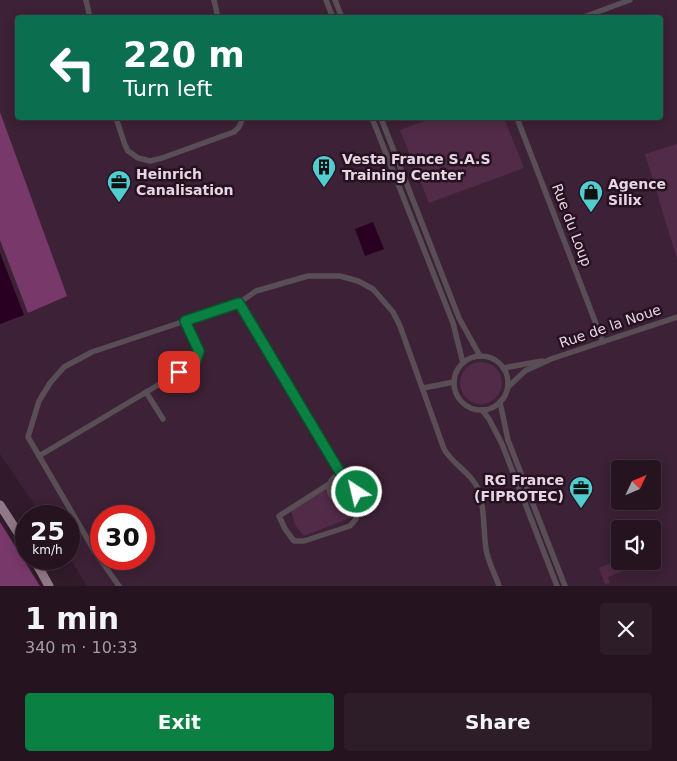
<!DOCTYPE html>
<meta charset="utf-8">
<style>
:root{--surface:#251420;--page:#2d1d29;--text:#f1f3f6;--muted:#a39ea5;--line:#42333e;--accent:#0b8043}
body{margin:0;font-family:"DejaVu Sans",sans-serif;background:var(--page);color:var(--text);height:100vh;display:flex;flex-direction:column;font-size:19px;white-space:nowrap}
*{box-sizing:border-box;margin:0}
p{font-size:16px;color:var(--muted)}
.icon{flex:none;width:28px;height:28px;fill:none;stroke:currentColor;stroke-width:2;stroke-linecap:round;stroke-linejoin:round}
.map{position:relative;height:586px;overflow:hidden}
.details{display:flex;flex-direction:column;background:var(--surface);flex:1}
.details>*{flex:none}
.guide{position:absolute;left:15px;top:15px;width:648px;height:105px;border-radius:5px;box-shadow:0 2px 12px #0003,0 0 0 1px var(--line);background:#0b6e4f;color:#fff;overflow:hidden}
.needle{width:32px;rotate:46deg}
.tools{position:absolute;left:611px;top:460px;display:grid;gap:10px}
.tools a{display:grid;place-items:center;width:50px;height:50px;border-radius:5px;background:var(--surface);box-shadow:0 2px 12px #0003,0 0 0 1px var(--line);font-size:25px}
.speed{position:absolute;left:15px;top:505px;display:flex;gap:10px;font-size:25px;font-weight:700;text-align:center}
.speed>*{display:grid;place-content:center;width:65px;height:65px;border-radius:50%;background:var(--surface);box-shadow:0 2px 12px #0003,0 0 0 1px var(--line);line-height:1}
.speed small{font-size:12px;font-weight:400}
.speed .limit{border:8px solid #d22;background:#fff;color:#111}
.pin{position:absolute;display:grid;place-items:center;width:42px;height:42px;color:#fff;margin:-21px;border-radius:10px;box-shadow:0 2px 8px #0006}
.me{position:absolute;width:55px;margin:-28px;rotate:325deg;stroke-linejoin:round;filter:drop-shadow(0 0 4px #0008)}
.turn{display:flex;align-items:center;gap:18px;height:105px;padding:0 25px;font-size:22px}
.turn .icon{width:65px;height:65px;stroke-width:2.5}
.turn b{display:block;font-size:35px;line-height:42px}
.round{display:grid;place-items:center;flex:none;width:52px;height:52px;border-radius:5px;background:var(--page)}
.headline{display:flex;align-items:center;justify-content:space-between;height:85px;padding:0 25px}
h1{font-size:30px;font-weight:700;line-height:38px}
.primary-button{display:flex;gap:10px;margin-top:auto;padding:10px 25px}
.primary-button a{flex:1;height:58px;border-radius:5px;background:var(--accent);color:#fff;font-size:20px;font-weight:700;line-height:58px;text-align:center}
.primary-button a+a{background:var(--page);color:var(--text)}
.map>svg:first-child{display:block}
.built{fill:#3d2136;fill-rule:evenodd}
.green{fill:#512b47}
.forest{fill:#79386a}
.water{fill:#2a0022}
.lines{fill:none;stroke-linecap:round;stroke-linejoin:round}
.minor{stroke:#5a4e56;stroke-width:5.5}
.primary{stroke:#8f7888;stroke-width:9}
.route-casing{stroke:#07532c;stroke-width:12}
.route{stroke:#0b8043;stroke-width:9}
.labels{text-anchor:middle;stroke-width:5;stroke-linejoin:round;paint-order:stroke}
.poi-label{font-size:14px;font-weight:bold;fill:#e6d6e1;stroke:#261121;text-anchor:start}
.street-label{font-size:14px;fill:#e6d6e1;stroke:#261121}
</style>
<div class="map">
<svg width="677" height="586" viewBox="0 0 677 586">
<rect width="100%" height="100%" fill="#311b2b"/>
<path class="built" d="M0 0H677V586H87L69 557V516H42L0 454ZM18 18H660V118H18ZM620 469H652V501H620ZM101 516H144V559H101ZM620 529H652V561H620Z"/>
<g class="green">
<path d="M432 118H504L524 168 429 203 400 130Z"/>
<path d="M677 144V259L645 154Z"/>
<circle cx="481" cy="383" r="21"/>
<circle cx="343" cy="488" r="10"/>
<path d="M325 489C330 503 337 507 351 505L350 518 304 536 295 525 291 510Z"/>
<path d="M619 560 623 571 608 577 610 583 605 584 599 568Z"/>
</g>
<g class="forest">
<path d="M0 112 67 296 28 313 0 240Z"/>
<path d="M0 522 40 586H0Z"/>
</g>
<g class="water">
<path d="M373 222 384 249 365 256 355 229Z"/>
<path d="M0 253 24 315 0 324Z"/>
</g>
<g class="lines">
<g class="minor">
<path d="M86 0 90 18"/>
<path d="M214 0 218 18"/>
<path d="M326 0 333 18"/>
<path d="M335 0 342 18"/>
<path d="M581 18 630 0"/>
<path d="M116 118 125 145 128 151 138 158 150 161 162 158 234 132 239 127 243 118"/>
<path d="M372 118 453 323 463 363"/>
<path d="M381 118 459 318 480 356"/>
<path d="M517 118 603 342"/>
<path d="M239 303 341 474"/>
<circle cx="481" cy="383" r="27"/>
<path d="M503 368 542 361"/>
<path d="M508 387 525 371 551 359 677 317"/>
<path d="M423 388 454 382"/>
<path d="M146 392 163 419"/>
<path d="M500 402 508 440 565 586"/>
<path d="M482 410 489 419 502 444 557 586"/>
<path d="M39 456 195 363 199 351 185 321"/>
<circle cx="343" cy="488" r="14"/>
<path d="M329 484 279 516 285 529 294 541H304L350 526 356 519V509L354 498"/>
<path d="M119 586 95 552 28 437 39 401 50 383 64 367 92 352 239 303 256 291 308 276H340L358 281 373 289 393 312 400 326 444 449C453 465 472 473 479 491 485 509 483 530 486 549 488 562 495 574 499 586"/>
</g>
<g class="primary">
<path d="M0 505 26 545"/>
<path d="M34 559 49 586"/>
</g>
</g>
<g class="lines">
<g class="route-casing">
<path id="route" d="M179 372 195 363 199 351 185 321 239 303 341 474C352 474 358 481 357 492"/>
</g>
<use href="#route" class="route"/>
</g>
<defs>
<g id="building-pin" transform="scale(1.25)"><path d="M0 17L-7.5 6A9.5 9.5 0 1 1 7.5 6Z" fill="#52cdcf" stroke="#261121"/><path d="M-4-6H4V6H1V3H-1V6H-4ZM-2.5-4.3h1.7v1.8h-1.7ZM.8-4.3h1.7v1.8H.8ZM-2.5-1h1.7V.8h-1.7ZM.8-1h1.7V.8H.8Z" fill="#111"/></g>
<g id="office-pin" transform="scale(1.25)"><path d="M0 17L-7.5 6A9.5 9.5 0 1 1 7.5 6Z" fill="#52cdcf" stroke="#261121"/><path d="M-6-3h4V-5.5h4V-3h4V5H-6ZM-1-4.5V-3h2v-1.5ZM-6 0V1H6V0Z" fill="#111"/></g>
<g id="shop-pin" transform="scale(1.25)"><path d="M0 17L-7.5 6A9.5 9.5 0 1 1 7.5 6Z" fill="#52cdcf" stroke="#261121"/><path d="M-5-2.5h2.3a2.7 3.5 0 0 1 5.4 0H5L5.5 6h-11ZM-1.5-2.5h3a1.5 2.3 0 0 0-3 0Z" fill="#111"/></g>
</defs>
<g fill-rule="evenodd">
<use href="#building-pin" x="324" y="167"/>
<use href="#office-pin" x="119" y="182"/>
<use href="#shop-pin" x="591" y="192"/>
<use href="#office-pin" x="581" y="488"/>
</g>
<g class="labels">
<g class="poi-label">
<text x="342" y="164">Vesta France S.A.S<tspan x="342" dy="16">Training Center</tspan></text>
<text x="136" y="179">Heinrich<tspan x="136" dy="16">Canalisation</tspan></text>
<text x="608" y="189">Agence<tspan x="608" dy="16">Silix</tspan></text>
<text x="564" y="485" text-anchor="end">RG France<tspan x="564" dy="16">(FIPROTEC)</tspan></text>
</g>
<g class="street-label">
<text transform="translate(572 225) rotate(69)" y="5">Rue du Loup</text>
<text transform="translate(610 326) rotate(-19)" y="5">Rue de la Noue</text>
</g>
</g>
</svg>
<div class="tools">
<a><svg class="needle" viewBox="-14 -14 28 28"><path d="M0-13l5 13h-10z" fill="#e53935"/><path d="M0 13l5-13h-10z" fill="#a39ea5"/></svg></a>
<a><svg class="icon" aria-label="sound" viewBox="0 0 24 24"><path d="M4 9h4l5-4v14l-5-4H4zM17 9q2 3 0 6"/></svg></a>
</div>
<div class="speed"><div>25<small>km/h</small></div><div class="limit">30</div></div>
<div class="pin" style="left:179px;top:372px;background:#d93025"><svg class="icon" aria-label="arrive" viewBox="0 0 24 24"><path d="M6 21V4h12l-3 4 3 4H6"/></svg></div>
<svg class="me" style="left:357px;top:492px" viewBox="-20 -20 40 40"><circle r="17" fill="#0b8043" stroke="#fff" stroke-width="3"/><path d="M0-11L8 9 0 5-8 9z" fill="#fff"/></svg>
<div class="guide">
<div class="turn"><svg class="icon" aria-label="left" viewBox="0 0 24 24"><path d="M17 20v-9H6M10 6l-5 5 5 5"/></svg><div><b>220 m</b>Turn left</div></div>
</div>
</div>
<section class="details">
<div class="headline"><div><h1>1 min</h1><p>340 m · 10:33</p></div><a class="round"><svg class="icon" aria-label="close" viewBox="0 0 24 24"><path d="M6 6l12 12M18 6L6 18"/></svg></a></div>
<div class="primary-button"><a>Exit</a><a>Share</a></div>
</section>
